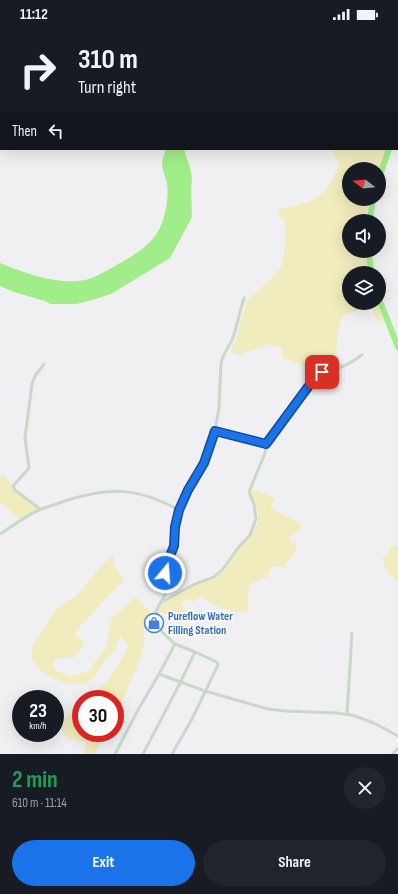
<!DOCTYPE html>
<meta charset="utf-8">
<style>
:root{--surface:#171b24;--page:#20242c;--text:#f1f3f6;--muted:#9ea1a6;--accent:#1a73e8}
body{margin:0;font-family:"Sofia Sans Condensed",sans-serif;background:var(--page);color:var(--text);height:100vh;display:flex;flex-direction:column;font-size:15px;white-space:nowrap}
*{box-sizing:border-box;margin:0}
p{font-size:13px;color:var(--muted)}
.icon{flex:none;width:22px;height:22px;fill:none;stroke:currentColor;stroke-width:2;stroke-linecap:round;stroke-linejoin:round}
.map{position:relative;height:726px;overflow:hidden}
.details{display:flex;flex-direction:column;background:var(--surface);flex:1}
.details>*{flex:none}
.banner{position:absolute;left:0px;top:0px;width:398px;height:122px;box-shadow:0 4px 16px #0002;background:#171b24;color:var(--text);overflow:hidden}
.needle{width:26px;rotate:286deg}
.controls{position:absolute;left:342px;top:134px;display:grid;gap:8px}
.controls a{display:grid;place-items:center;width:44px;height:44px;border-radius:50%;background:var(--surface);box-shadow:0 4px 16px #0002;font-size:20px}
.speed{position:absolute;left:12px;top:662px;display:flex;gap:8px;font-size:20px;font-weight:700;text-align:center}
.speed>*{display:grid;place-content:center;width:52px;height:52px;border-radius:50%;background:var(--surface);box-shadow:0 4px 16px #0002;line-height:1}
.speed small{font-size:10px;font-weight:400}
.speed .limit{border:6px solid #d22;background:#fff;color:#111}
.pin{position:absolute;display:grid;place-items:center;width:34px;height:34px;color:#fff;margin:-17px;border-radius:8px;box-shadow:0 2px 6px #0006}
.me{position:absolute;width:44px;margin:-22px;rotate:18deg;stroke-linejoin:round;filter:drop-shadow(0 0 3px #0008)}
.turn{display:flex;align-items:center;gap:14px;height:84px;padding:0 12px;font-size:18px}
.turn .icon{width:52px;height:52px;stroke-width:2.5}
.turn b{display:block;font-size:28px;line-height:34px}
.then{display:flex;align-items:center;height:38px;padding:0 12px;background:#0003;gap:8px;font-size:15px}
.round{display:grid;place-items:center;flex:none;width:42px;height:42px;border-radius:21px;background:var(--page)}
.head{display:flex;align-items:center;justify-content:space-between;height:68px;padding:0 12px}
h1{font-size:24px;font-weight:700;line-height:30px;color:#1e9e55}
.button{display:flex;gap:8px;margin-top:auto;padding:8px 12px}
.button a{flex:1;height:46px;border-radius:24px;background:var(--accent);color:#fff;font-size:16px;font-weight:700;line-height:46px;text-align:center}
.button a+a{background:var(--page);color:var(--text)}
.status{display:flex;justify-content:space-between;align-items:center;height:28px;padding:0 20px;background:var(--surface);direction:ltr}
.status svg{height:11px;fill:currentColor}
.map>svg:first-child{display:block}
.green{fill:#f0ecbd}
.water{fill:#a1ed89}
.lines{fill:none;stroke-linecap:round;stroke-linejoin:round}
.river{stroke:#a1ed89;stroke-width:6}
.minor{stroke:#c8d9c8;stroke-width:3}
.tertiary{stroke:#c8d9c8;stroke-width:4}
.route-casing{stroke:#114b97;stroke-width:10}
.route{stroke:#1a73e8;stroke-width:7}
.labels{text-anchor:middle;stroke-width:3;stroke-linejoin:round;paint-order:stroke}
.shop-label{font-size:12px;font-weight:bold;fill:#366cbe;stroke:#fff;text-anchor:start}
</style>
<div class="status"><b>11:12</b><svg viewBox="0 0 49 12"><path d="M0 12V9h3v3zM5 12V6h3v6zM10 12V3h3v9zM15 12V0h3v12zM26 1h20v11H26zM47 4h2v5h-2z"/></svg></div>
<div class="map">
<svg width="398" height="726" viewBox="0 0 398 726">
<rect width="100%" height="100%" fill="#f0eff2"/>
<g class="green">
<path d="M398 14V89L397 91V15Z"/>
<path d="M335 121H385L379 141H349V171H370L364 193H349V223H366L368 245H349V275H377L384 296 377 292 371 278C363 281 353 283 345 287 336 292 336 329 337 338L323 341H310L282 329V319L267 316 240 327 230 324 237 308 247 273 273 249 281 239 286 215 285 194 276 184C285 178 292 179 302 176 325 170 332 154 340 134L332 128Z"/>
<path d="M4 448 11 456 13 462 38 481 20 491 0 474V450Z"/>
<path d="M252 461 275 470 270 480 302 496 299 503 290 508 289 512 296 516V523L284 539 272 538 266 550 254 554 249 558 247 585C230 583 214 580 201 568L193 574 190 571H186L181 576 186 585 178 593 170 587 158 584 160 578 166 574 196 557 215 551 224 543 240 519 250 510 258 494V485L256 475 250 465Z"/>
<path d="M398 516V553C382 542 389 545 382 530L384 528H388L390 522 389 520Z"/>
<path d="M113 527 114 537 124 552 81 597 75 606 84 616 73 630H59L53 634 54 642 70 648 88 644 106 619 112 590 136 569 146 580 154 585V591L145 596C143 603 145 610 144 617 137 641 126 665 115 687V671H88C107 655 119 640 128 618L121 608C117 613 116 620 112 625 109 629 105 632 102 637 99 642 96 648 91 652 80 661 55 653 44 645 38 641 34 635 31 628L33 617 57 580 76 568 103 536Z"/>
<path d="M81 677V705H106L95 726H84L86 714C72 710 70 717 61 701L66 690Z"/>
</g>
<path class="water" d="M165 121H184L190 140 192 150 191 161 192 189 170 230 111 266 89 273 76 276H50L45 273 14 264 0 258V235C25 245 62 259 89 251 103 246 116 237 129 230 143 221 156 212 162 195 166 184 169 168 167 156 166 151 162 140 162 136 162 131 165 126 165 121Z"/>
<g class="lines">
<g class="river">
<path d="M397 99 398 97"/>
<path d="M379 150 389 121"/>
<path d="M370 193 373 171"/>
<path d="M369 223 371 245"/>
<path d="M379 271 398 319"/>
</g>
<g class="minor">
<path d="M215 403 266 416 308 359 314 348C322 344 331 343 339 340 347 337 355 332 362 327"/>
<path d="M40 481 15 462 13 458 29 440 25 410 32 356 35 348 44 336"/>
<path d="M0 506C13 498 25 488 39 482 46 479 55 477 62 474 108 458 136 459 179 482"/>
<path d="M162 574 195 556 214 549 223 541 238 520 250 507 256 491 254 476 249 464 265 425 266 416"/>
<path d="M159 646 175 616"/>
<path d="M347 686 352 605"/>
<path d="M115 726 138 682 159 646 205 663 268 681 286 683 336 685 352 687 374 695 398 708"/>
<path d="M143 726 180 655 195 624 175 616 161 603 156 592V583L168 561 165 541 174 518 175 499 179 482 188 462 204 435 215 403 219 380 221 335C223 326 229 319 233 310 237 297 240 283 244 270"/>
<path d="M172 726 192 691 218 637 217 634 195 624"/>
<path d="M393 726 398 720"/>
</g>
<g class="tertiary">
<path d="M0 1H2"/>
<path d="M142 1 143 0"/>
</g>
</g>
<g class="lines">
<g class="route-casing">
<path id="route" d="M165 545 166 538 174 518 175 499 179 482 188 462 204 435 215 403 266 416 308 359 312 354 314 348 322 344"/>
</g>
<use href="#route" class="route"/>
</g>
<defs>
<g id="shop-ring" transform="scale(1)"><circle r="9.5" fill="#fff" stroke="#3f7fe0" stroke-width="1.5"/><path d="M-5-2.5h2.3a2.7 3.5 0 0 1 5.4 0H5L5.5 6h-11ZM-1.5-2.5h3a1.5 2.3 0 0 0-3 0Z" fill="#3f7fe0"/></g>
</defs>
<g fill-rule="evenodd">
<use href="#shop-ring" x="154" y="595"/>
</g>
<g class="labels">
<g class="shop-label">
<text x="168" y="592">Pureflow Water<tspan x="168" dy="14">Filling Station</tspan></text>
</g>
</g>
</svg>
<div class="controls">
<a><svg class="needle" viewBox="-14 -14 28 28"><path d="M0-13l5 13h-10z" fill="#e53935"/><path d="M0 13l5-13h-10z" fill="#9ea1a6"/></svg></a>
<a><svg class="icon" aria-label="sound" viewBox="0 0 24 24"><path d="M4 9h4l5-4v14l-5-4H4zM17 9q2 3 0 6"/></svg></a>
<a><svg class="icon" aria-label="layers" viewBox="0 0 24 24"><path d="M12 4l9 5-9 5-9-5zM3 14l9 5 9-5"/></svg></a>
</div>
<div class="speed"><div>23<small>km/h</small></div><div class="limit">30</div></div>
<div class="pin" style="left:322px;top:344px;background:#d93025"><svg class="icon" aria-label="arrive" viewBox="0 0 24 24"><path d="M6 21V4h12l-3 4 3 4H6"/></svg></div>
<svg class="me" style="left:165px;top:545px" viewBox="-20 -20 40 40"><circle r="17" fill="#1a73e8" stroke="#fff" stroke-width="3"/><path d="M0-11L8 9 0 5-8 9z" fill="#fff"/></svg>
<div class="banner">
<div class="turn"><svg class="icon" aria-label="right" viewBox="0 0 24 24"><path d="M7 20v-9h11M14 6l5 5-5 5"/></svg><div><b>310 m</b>Turn right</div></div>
<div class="then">Then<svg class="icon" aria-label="left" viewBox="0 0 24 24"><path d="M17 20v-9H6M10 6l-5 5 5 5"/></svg></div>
</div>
</div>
<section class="details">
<div class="head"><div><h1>2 min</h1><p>610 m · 11:14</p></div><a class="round"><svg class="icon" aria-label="close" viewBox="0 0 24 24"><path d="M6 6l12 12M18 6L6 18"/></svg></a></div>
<div class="button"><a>Exit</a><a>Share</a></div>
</section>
